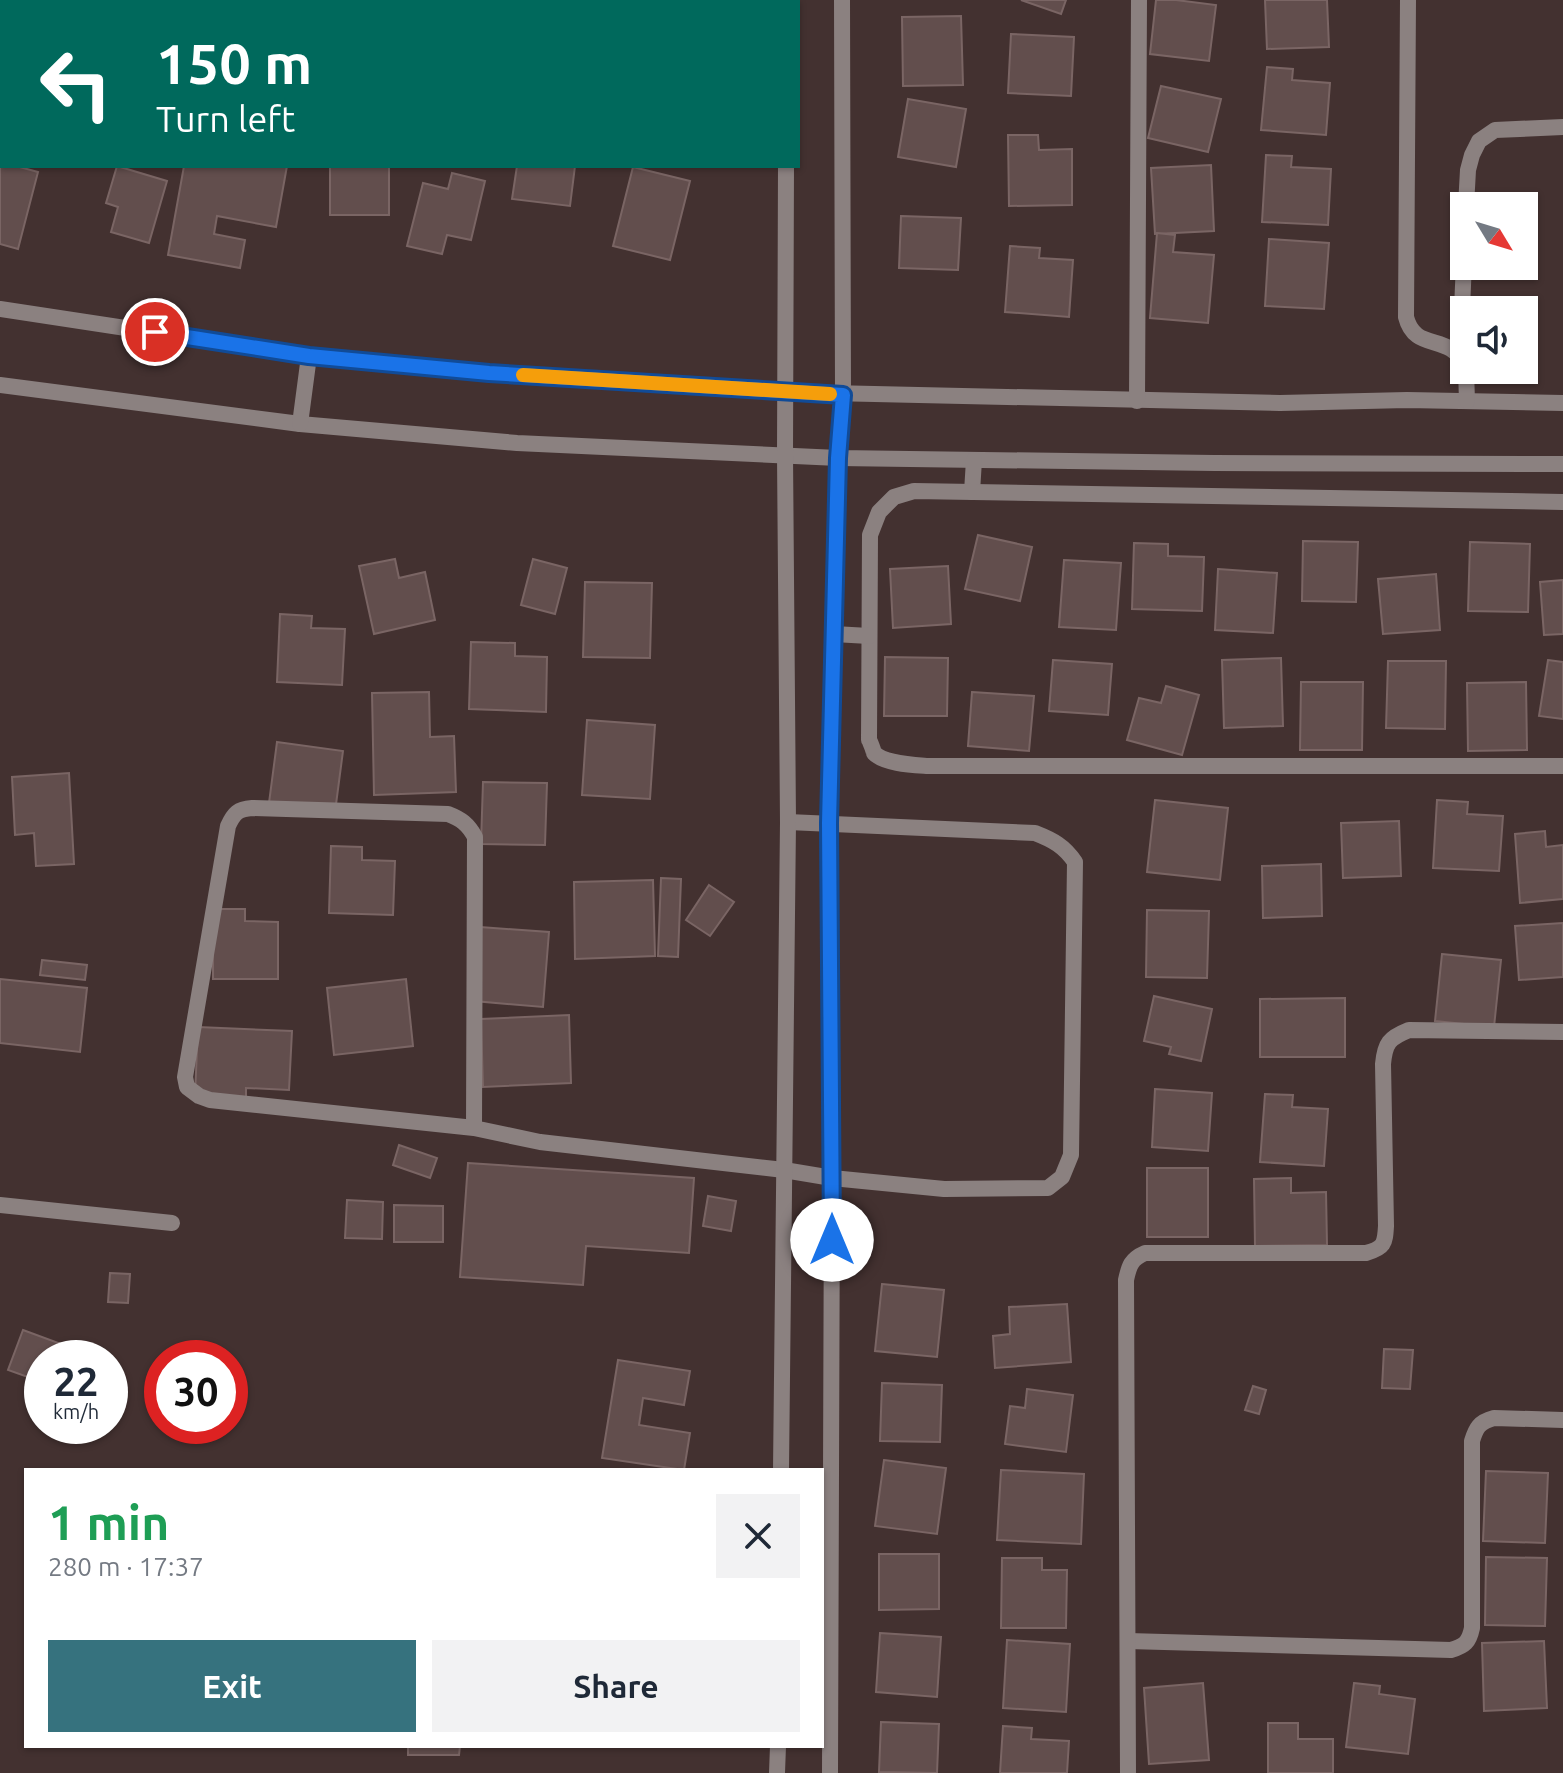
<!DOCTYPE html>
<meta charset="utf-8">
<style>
:root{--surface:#fff;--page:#f2f2f3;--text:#1f2937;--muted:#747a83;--accent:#36727e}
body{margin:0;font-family:Ubuntu,sans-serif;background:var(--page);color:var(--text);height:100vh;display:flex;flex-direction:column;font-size:30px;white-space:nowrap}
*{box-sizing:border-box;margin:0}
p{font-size:26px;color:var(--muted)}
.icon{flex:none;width:44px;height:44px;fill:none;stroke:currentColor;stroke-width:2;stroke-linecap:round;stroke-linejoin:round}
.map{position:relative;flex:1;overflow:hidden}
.panel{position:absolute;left:24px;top:1468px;width:800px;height:280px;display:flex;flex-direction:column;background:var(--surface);border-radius:0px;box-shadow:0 2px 6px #0004}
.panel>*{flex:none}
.hud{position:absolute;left:0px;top:0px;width:800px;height:168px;box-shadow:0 2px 6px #0004;background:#00695c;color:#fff;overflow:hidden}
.needle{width:52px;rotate:128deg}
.buttons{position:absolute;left:1450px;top:192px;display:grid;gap:16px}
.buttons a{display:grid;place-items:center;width:88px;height:88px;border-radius:0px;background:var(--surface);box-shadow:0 2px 6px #0004;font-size:40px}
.speed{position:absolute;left:24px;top:1340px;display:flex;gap:16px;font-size:40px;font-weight:700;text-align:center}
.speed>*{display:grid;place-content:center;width:104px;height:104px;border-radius:50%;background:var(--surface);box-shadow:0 2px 6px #0004;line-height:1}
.speed small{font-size:20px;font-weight:400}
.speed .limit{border:12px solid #d22;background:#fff;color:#111}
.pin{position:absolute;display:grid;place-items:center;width:68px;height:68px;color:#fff;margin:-34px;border:4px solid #fff;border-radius:50%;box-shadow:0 2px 8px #0007}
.me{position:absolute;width:88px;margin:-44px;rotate:0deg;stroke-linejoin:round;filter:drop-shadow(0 0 6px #0008)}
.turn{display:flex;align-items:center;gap:28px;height:168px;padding:0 24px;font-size:36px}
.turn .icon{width:104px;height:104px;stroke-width:2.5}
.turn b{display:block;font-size:56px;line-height:68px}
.round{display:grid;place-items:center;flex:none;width:84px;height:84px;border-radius:0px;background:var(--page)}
.headline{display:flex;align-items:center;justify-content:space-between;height:136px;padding:0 24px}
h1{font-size:48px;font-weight:700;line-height:60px;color:#1e9e55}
.action{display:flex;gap:16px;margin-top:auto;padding:16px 24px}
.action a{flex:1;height:92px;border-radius:0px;background:var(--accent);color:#fff;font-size:32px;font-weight:700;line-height:92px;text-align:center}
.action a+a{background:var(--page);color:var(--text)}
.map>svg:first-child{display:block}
.building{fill:#624e4d;stroke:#7a6564;stroke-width:2}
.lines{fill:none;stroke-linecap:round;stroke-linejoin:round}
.service{stroke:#8b8180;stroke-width:16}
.minor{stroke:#8b8180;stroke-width:16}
.route-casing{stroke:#114b97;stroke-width:20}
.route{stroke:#1a73e8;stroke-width:14}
.slow{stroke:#f59e0b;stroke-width:14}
</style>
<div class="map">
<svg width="1563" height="1773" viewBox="0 0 1563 1773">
<rect width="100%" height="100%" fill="#433130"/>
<g class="building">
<path d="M1021 0H1066L1061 14Z"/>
<path d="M1156 0H1176L1216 5 1209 61 1150 54Z"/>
<path d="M1265 0H1327L1329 47 1267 49Z"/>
<path d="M961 16 963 85 903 86 902 17Z"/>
<path d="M1011 34 1074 37 1071 96 1008 93Z"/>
<path d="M1267 67 1293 69 1292 80 1330 83 1326 135 1261 130Z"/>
<path d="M1161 86 1221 99 1208 152 1148 138Z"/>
<path d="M908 99 966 109 956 167 898 157Z"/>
<path d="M1008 135H1038L1039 150 1072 149V205L1009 206Z"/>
<path d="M1266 155 1292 156 1291 167 1331 169 1328 225 1262 222Z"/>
<path d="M0 162H2V166H16L38 172 18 249 0 244Z"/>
<path d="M1211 165 1214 231 1155 234 1151 168Z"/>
<path d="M117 166 167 181 149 243 111 232 118 207 106 203Z"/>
<path d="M184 166H287L276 227 217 216 214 234 245 240 240 268 168 255Z"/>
<rect x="330" y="166" width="59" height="49"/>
<path d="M517 166H575L570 206 512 199Z"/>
<path d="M633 167 690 181 670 260 613 246Z"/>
<path d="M452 173 485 181 471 240 447 235 442 254 407 246 423 183 448 189Z"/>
<path d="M901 216 961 218 958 270 899 268Z"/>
<path d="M1157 233 1175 235 1173 252 1214 255 1208 323 1150 318Z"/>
<path d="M1269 239 1329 243 1324 309 1265 306Z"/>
<path d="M1010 246 1040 248 1039 258 1073 260 1069 317 1005 312Z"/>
<path d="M978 535 1032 547 1020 601 965 589Z"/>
<path d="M1303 541 1358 542 1356 602 1302 601Z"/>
<path d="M1470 542 1530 544 1528 612 1468 611Z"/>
<path d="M1134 543 1168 544V556L1204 557 1202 611 1132 609Z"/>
<path d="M395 559 399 578 425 572 435 620 374 634 359 566Z"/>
<path d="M533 559 567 568 555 614 521 605Z"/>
<path d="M1064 560 1121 563 1116 630 1059 627Z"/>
<path d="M948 566 951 624 893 628 890 569Z"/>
<path d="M1218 569 1277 573 1273 633 1215 630Z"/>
<path d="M1436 574 1440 630 1383 634 1378 579Z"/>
<path d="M1563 580V634L1544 635 1540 582Z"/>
<path d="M585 582 652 583 650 658 583 657Z"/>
<path d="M280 614 312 616 311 628 345 629 342 685 277 682Z"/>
<path d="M471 642 515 643V656L547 657 546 712 469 709Z"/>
<path d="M885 657 948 658 947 716H884Z"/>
<path d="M1281 658 1283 726 1224 728 1222 660Z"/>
<path d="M1053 660 1112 664 1108 715 1049 711Z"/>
<path d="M1548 660 1563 662V719L1539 716Z"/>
<path d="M1388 661H1446L1445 729 1386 728Z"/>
<path d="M1301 682H1363L1362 750H1300Z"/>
<path d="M1526 682 1527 750 1468 751 1467 683Z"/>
<path d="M1166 686 1199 695 1182 755 1127 740 1139 698 1161 703Z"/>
<path d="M429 692 430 737 454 736 456 792 374 795 372 693Z"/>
<path d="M972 692 1034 696 1029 751 968 746Z"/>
<path d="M587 720 655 725 650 799 582 795Z"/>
<path d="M277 742 343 751 335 812 269 803Z"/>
<path d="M69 773 74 864 36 866 34 833 15 835 12 777Z"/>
<path d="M483 782 547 783 545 845 481 844Z"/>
<path d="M1155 800 1228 808 1220 880 1147 872Z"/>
<path d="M1437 800 1468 802 1467 814 1503 816 1499 871 1433 868Z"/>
<path d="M1399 821 1401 876 1343 878 1341 823Z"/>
<path d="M1545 831 1546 847 1563 845V899L1520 903 1515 834Z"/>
<path d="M331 846 362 847V860L395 861 393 915 329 913Z"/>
<path d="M1321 864 1322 916 1263 918 1262 866Z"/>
<path d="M661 878 681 879 678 957 658 956Z"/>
<path d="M653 880 655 956 575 959 574 882Z"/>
<path d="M709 885 734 902 710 936 686 920Z"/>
<path d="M213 909H245V921L278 922V979H213Z"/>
<path d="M1147 910 1209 911 1207 978 1146 977Z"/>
<path d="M1563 923V977L1519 980 1515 926Z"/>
<path d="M480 927 549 932 543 1007 474 1001Z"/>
<path d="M1442 954 1501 960 1494 1027 1435 1021Z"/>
<path d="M42 960 87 965 85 980 40 975Z"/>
<path d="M0 979 87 988 80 1052 0 1043Z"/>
<path d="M406 979 413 1046 334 1055 327 988Z"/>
<path d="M1154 996 1212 1009 1201 1061 1169 1054 1171 1047 1144 1041Z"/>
<path d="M1345 998V1057H1260V999Z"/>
<path d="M569 1015 571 1083 483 1087 481 1019Z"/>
<path d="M198 1027 292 1031 289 1090 246 1088V1097L195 1095Z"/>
<path d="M1155 1089 1212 1093 1208 1151 1152 1147Z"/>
<path d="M1265 1094 1293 1095 1292 1107 1328 1109 1324 1166 1260 1162Z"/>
<path d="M399 1145 437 1158 430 1178 393 1165Z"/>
<path d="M468 1163 694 1178 689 1253 586 1246 583 1285 460 1277Z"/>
<rect x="1147" y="1168" width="61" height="69"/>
<path d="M1291 1178V1193L1326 1192 1327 1245 1255 1246 1254 1179Z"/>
<path d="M708 1196 736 1201 731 1231 703 1226Z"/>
<path d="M347 1200 383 1202 382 1239 345 1238Z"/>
<path d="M394 1205 443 1206V1242H394Z"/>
<path d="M110 1273 130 1274 128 1303 108 1302Z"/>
<path d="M882 1284 944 1290 937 1357 875 1351Z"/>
<path d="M1067 1304 1071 1362 995 1368 993 1336 1010 1334 1009 1307Z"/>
<path d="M23 1330 72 1348 68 1358H42V1382L8 1370Z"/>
<path d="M1384 1349 1413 1350 1410 1389 1382 1388Z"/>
<path d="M618 1360 690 1371 684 1405 643 1398 639 1425 690 1433 684 1470 602 1458Z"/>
<path d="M882 1383 942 1385 940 1442 880 1441Z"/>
<path d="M1253 1386 1266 1390 1259 1414 1245 1410Z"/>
<path d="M1027 1389 1073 1395 1066 1452 1005 1444 1010 1406 1025 1408Z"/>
<path d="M884 1460 946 1468 937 1534 875 1526Z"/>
<path d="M1001 1470 1084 1474 1081 1544 997 1540Z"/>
<path d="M1486 1471 1548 1473 1545 1543 1483 1541Z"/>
<path d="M879 1554H939V1609L879 1610Z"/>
<path d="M1486 1557 1547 1558 1545 1626 1485 1625Z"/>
<path d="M1002 1558H1042V1570H1067L1066 1628H1001Z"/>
<path d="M880 1633 941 1637 937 1697 876 1692Z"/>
<path d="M1007 1640 1070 1644 1066 1712 1003 1708Z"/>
<path d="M1544 1641 1547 1708 1484 1711 1482 1643Z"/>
<path d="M1203 1683 1209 1760 1149 1764 1144 1688Z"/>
<path d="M1354 1683 1380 1686 1379 1694 1415 1699 1408 1754 1346 1747Z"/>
<path d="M881 1722 939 1724 937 1773 879 1772Z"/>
<path d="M1268 1723H1298V1739H1333V1773H1268Z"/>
<path d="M1003 1726 1032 1728 1031 1739 1069 1741 1067 1773H1000Z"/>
<path d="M408 1746H460L459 1755H408Z"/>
</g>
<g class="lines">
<g class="service">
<path d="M1466 206 1468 170 1472 155 1479 141 1495 130 1563 127"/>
<path d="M1460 356 1464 262"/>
<path d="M788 822 1035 833C1053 840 1064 846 1075 862L1071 1155 1062 1177 1048 1188 944 1189 832 1178"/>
</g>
<g class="minor">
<path d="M1408 0 1406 317C1415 353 1450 332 1464 365"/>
<path d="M787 2V0"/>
<path d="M0 309 309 356 489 373 786 392 1280 403 1407 400 1563 403"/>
<path d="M1466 370 1467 401"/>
<path d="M0 385 300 424 517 443 838 458 1214 463 1563 464"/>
<path d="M1137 401 1139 0"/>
<path d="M300 424 309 356"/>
<path d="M972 492 974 460"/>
<path d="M1563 502 914 491 894 497 879 512 870 535 869 740C870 741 874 752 874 753 884 764 914 765 928 766H1563"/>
<path d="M834 634 869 636"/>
<path d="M474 1128 475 837C468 824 461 819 448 814L252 808C238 809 234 813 228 826L185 1077 187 1087 199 1096 210 1100 474 1128 540 1142 784 1170 832 1178"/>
<path d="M0 1205 172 1223"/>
<path d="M781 1470 788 822 785 455 786 166"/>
<path d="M1128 1641 1451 1650C1465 1646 1469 1642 1472 1628V1441C1476 1428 1479 1422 1494 1418L1563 1420"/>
<path d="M777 1773 778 1746"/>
<path d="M830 1773 832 1178 829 823 838 458 843 395 842 0"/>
<path d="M1128 1773 1126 1280C1129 1266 1131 1259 1145 1253H1366C1384 1248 1385 1244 1386 1226L1383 1064C1385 1043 1389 1038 1409 1030L1563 1032"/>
</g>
</g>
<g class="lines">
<g class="route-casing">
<path id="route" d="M155 332 309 356 489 373 843 395 838 458 829 823 832 1240"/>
</g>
<use href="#route" class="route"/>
<path class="slow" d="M523 375 830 394"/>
</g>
</svg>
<div class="buttons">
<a><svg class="needle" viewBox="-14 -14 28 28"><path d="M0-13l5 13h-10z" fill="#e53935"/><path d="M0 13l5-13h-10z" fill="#747a83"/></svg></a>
<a><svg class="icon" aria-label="sound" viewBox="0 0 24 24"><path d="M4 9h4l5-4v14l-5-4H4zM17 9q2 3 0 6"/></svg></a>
</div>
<div class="speed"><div>22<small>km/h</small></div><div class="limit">30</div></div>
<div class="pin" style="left:155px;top:332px;background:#d93025"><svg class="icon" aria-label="arrive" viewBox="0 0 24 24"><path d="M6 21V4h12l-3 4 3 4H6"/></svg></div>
<svg class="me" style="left:832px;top:1240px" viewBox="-20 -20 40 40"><circle r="19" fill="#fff"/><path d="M0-13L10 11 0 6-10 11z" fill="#1a73e8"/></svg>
<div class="hud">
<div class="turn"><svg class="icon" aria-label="left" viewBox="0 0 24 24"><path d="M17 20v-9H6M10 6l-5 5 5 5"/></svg><div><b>150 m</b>Turn left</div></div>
</div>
<section class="panel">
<div class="headline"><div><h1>1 min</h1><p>280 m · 17:37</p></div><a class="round"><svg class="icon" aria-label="close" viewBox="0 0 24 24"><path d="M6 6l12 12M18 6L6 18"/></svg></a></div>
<div class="action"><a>Exit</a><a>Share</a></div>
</section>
</div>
